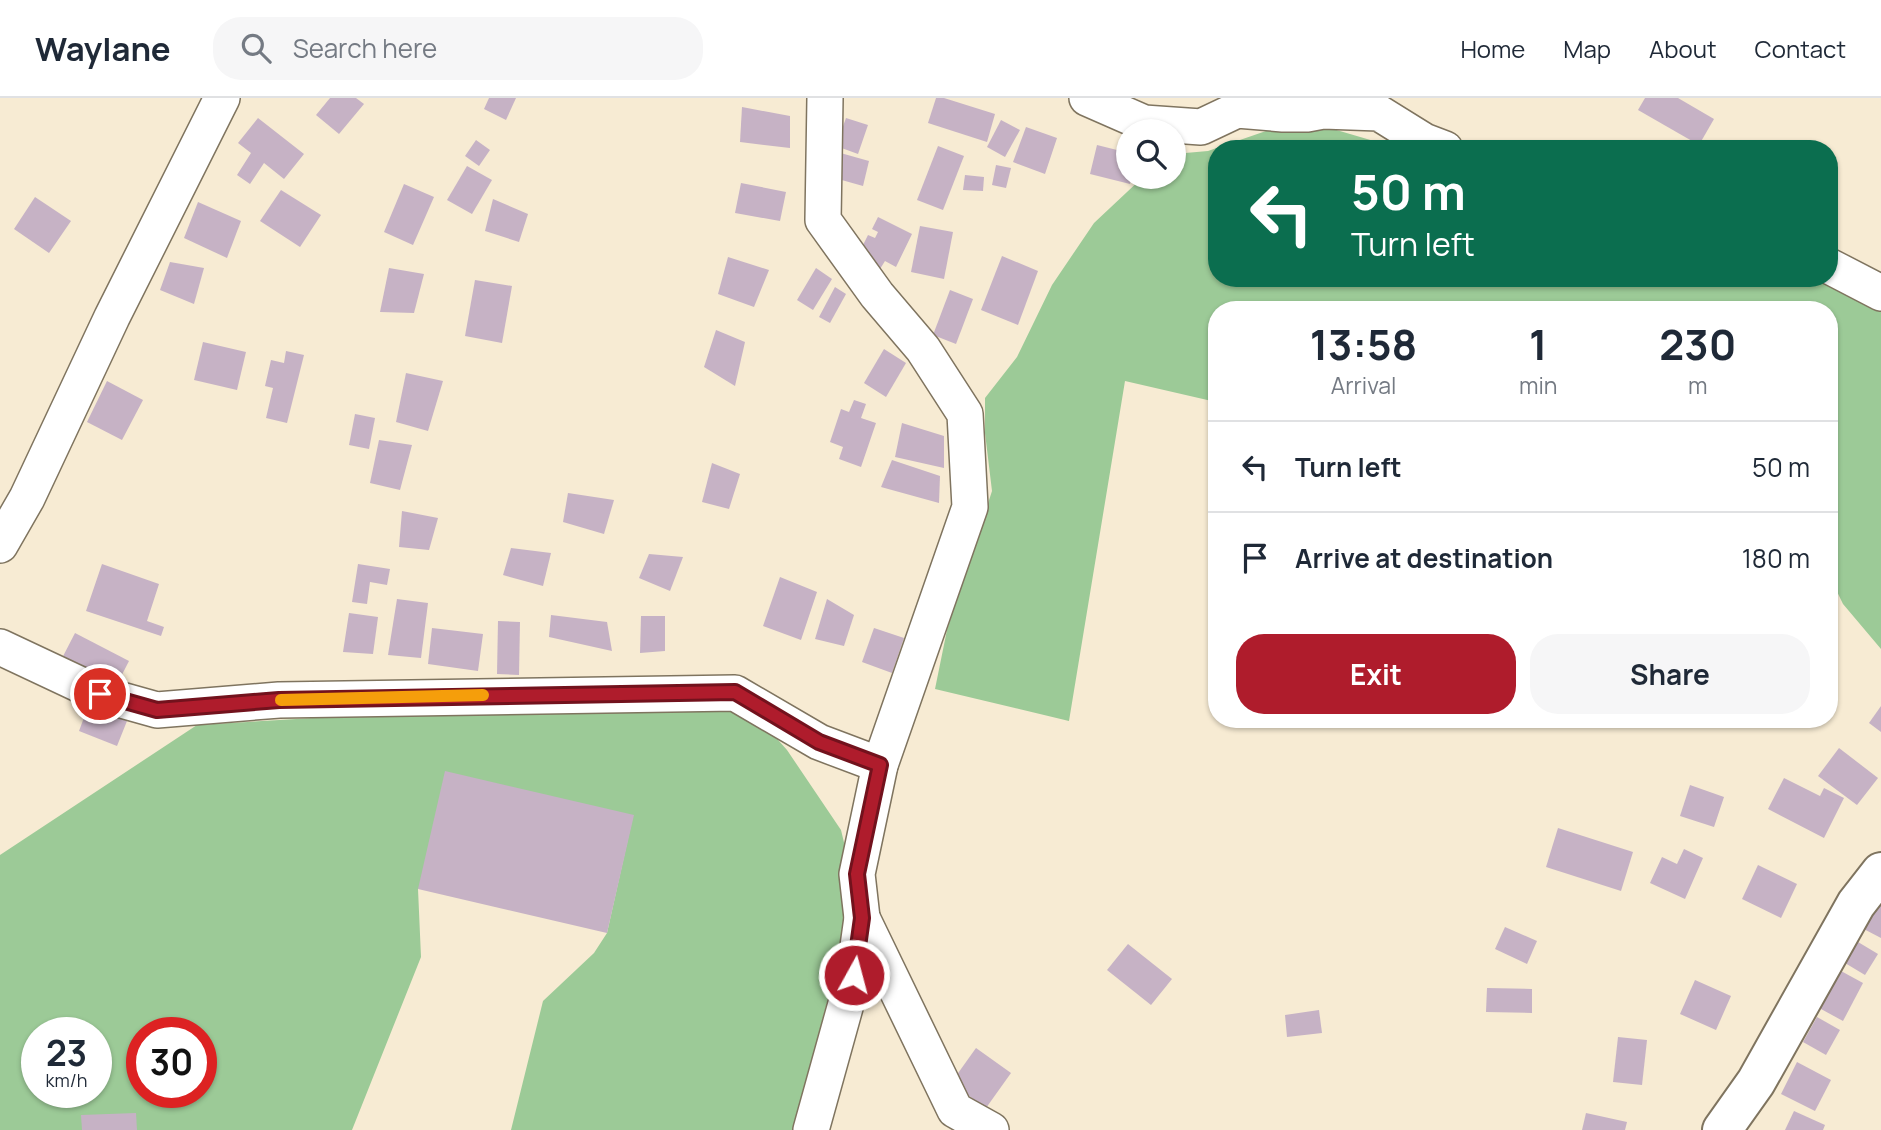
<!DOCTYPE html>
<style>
:root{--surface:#fff;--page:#f6f6f7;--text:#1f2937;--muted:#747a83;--line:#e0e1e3;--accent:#af1c2c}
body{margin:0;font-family:Manrope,sans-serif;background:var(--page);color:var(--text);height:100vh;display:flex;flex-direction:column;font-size:26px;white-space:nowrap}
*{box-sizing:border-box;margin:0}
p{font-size:23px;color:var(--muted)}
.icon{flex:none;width:38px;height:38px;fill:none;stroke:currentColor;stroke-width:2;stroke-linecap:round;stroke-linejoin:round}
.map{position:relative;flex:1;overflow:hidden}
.side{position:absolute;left:1208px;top:203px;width:630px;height:427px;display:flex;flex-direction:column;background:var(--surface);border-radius:28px;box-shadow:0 2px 5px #0004}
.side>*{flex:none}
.banner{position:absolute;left:1208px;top:42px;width:630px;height:147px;border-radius:28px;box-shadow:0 2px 5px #0004;background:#0b6e4f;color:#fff;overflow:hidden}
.controls{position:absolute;left:1116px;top:21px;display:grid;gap:14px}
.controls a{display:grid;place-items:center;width:70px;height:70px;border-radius:50%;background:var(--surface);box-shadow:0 2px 5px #0004;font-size:35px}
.speed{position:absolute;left:21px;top:919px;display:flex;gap:14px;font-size:35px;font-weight:700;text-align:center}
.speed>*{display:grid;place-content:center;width:91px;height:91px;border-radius:50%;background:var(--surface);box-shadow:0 2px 5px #0004;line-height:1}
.speed small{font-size:18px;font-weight:400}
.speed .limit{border:10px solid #d22;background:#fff;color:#111}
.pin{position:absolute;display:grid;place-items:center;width:60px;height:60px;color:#fff;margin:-30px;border:4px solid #fff;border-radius:50%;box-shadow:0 2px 7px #0007}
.me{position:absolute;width:77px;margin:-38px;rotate:7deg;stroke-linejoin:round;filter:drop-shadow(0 0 5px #0008)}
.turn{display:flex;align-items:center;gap:24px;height:147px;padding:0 28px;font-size:32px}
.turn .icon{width:91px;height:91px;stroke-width:2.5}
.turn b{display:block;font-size:49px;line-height:60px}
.eta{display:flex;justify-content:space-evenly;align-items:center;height:119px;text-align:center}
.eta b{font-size:42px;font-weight:700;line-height:49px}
.primary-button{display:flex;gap:14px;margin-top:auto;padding:14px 28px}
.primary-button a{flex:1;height:80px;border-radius:28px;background:var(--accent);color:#fff;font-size:28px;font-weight:700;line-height:80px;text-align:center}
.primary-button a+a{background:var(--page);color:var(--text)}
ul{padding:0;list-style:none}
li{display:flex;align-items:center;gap:21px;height:91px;padding:0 28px;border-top:2px solid var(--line)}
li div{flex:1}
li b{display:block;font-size:26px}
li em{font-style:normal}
header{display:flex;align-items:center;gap:42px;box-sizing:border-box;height:98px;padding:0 35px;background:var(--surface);border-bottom:2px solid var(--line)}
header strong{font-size:33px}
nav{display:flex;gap:38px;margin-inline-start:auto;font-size:24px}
.search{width:490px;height:63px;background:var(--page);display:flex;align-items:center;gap:18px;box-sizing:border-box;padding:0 24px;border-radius:28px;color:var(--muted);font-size:26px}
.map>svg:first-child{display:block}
.green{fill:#9cca97;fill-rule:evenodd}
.building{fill:#c6b2c5}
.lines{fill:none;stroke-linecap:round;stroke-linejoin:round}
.street-casing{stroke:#7f745f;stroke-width:38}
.secondary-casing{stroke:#7f745f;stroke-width:42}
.street{stroke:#fff;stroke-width:35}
.secondary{stroke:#fff;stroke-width:38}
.route-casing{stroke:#72121d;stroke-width:18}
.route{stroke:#af1c2c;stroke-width:12}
.slow{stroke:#f59e0b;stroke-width:12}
</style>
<header>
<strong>Waylane</strong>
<div class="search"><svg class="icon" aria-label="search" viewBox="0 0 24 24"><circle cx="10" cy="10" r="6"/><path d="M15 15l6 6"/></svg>Search here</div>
<nav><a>Home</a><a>Map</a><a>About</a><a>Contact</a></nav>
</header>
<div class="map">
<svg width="1881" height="1032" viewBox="0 0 1881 1032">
<rect width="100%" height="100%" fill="#f7ebd3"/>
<g class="green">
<path d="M1333 31 1401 51H1216V180H1828L1881 211V551L1843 506 1829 477V212H1216V304L1125 283 1069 623 935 591 947 532 992 393 985 335V300L1017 259 1052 187 1094 125 1143 79H1174V56L1208 53 1266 33Z"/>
<path d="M725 607 753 614 787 652 841 732 847 757 849 822 793 1032H511L543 903 594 855 607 835 633 718 418 791 421 859 352 1032H0V757L197 627 414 614ZM37 934H96V994H37ZM142 934H201V994H142Z"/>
</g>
<g class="building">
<path d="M330 0H356L364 6 339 36 316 17Z"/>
<path d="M489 0H516L506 22 484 11Z"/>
<path d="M936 0H944L995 16 987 44 928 25Z"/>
<path d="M1645 0H1678L1714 21 1699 47 1638 12Z"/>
<path d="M742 9 790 18V50L740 44Z"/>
<path d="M258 20 304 56 284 81 264 65 250 86 237 77 251 55 238 45Z"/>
<path d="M846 20 868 27 858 56 836 48Z"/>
<path d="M1001 22 1020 32 1005 59 987 49Z"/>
<path d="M1026 29 1057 40 1045 76 1013 64Z"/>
<path d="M476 42 490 52 479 68 465 58Z"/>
<path d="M1097 47 1129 55 1124 76 1132 79 1130 86 1090 76Z"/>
<path d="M938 48 964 58 943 112 917 102Z"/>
<path d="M837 54 869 63 863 88 831 79Z"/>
<path d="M996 67 1011 70 1006 90 992 87Z"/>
<path d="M467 68 492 82 472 116 447 102Z"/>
<path d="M965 77 984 79 983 93 963 92Z"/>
<path d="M741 85 786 94 780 123 735 115Z"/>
<path d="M404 86 434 99 413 147 384 134Z"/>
<path d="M281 92 321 117 300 149 260 123Z"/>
<path d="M35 99 71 123 49 155 14 131Z"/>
<path d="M493 101 528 116 519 144 485 133Z"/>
<path d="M198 104 241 123 227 160 184 140Z"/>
<path d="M878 119 912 136 896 169 885 163 880 171 867 165 860 153 868 137 875 140 878 134 872 131Z"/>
<path d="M920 128 953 134 944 181 911 174Z"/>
<path d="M1002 158 1038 173 1018 227 981 212Z"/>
<path d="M728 159 769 172 754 209 718 196Z"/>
<path d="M170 164 204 170 194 206 160 192Z"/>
<path d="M389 170 424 176 414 215 380 214Z"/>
<path d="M816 170 832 181 813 212 797 202Z"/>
<path d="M475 182 512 188 502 245 465 238Z"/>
<path d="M835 189 846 196 830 225 819 219Z"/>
<path d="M950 192 973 201 956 246 933 237Z"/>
<path d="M716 232 745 244 735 288 704 269Z"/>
<path d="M203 244 246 254 237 292 194 282Z"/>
<path d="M884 251 906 265 886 299 864 285Z"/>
<path d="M286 253 304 257 287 325 266 320 273 290 265 288 271 262 284 265Z"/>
<path d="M406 275 443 283 428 333 396 324Z"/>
<path d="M107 283 143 302 122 342 87 324Z"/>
<path d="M854 302 866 306 861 320 876 325 861 369 839 361 843 349 830 344 841 311 849 314Z"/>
<path d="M355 316 375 320 369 351 349 347Z"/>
<path d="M902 325 944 338V370L895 359Z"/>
<path d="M379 342 412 347 400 392 370 385Z"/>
<path d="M892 362 940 378 939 405 881 389Z"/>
<path d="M712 365 740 376 729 411 702 404Z"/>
<path d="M568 395 614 402 604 436 563 424Z"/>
<path d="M402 413 438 420 429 452 399 449Z"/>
<path d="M511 450 551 455 543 488 503 477Z"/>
<path d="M649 456 683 459 670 493 639 480Z"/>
<path d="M102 466 159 486 147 523 164 529 161 538 86 513Z"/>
<path d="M358 466 390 471 387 487 370 484 367 506 352 504Z"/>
<path d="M780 479 817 494 801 542 763 528Z"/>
<path d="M397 501 428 505 421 560 388 557Z"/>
<path d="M827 501 854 517 844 548 815 541Z"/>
<path d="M349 515 378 519 373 556 343 554Z"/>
<path d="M551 517 607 524 612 553 549 539Z"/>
<path d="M641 518H665V553L640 555Z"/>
<path d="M498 523 520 524 519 577 497 576Z"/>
<path d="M432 530 483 536 478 573 428 566Z"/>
<path d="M874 530 904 540 892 575 862 564Z"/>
<path d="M75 535 129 563 112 596 58 568Z"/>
<path d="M1881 608V634L1869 625Z"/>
<path d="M88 609 127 623 117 648 79 633Z"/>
<path d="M1839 650 1878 680 1857 707 1818 678Z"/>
<path d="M445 673 634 717 607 835 418 791Z"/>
<path d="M1784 680 1820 698 1824 690 1844 700 1824 740 1768 711Z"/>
<path d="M1690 687 1724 699 1714 729 1680 718Z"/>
<path d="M1558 730 1633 754 1621 793 1546 769Z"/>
<path d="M1684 751 1703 760 1685 801 1650 785 1662 759 1677 766Z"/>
<path d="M1758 767 1797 786 1781 820 1742 801Z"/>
<path d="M1881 804V840L1858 828Z"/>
<path d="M1505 829 1537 843 1527 866 1495 851Z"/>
<path d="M1853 841 1878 856 1865 877 1840 862Z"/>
<path d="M1128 846 1172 881 1151 907 1107 872Z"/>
<path d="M1830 867 1863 885 1843 923 1810 905Z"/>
<path d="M1695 882 1731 898 1716 932 1680 916Z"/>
<path d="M1487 890 1532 891V915L1486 914Z"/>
<path d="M1319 912 1322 935 1287 939 1285 917Z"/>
<path d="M1817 919 1840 932 1826 957 1803 944Z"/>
<path d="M1618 939 1647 942 1642 987 1613 984Z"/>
<path d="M976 950 1011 975 986 1010 951 985Z"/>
<path d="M1797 964 1831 982 1815 1013 1781 996Z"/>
<path d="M1794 1013 1825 1027 1823 1032H1785Z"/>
<path d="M136 1015 137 1032H82L81 1017Z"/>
<path d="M1586 1015 1627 1024 1625 1032H1582Z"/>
</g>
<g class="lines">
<g class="street-casing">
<g id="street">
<path d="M1087 0 1144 25 1201 29 1237 12 1283 16H1307L1323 13 1379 15 1424 43 1445 51"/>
<path d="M1829 168 1881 195"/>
<path d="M0 447 27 400 112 219 222 0"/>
<path d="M0 549 100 596 157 612 279 602 735 595 819 644 880 667"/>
<path d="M862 820 955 1012 991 1032"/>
<path d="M811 1032 854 877 862 820 857 776 880 667 970 409 965 316 923 251 877 197 823 122 825 0"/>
</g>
</g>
<g class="secondary-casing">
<path id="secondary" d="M1722 1032 1756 984 1856 806 1881 774"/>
</g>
<use href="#street" class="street"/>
<use href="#secondary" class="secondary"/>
</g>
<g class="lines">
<g class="route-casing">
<path id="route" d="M100 596 157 612 279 602 735 594 819 644 880 667 857 776 862 820 854 877"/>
</g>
<use href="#route" class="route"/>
<path class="slow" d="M281 602 483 597"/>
</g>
</svg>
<div class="controls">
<a><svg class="icon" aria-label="search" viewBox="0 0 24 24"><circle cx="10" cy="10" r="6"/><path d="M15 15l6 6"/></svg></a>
</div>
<div class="speed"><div>23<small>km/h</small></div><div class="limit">30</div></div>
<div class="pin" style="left:100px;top:596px;background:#d93025"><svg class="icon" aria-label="arrive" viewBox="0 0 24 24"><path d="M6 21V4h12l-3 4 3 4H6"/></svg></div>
<svg class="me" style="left:854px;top:877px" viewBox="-20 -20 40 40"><circle r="17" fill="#af1c2c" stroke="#fff" stroke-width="3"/><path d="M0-11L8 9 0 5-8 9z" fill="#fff"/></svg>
<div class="banner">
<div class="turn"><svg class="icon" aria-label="left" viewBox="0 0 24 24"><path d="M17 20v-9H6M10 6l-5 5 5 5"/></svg><div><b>50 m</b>Turn left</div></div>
</div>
<section class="side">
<div class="eta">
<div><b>13:58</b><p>Arrival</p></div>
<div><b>1</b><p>min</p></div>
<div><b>230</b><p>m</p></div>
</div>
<ul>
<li><svg class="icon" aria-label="left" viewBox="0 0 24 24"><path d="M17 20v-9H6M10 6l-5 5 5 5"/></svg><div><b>Turn left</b></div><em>50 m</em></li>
<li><svg class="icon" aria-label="arrive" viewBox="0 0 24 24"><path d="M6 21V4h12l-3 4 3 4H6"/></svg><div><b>Arrive at destination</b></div><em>180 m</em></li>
</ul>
<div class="primary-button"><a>Exit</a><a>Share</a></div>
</section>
</div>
